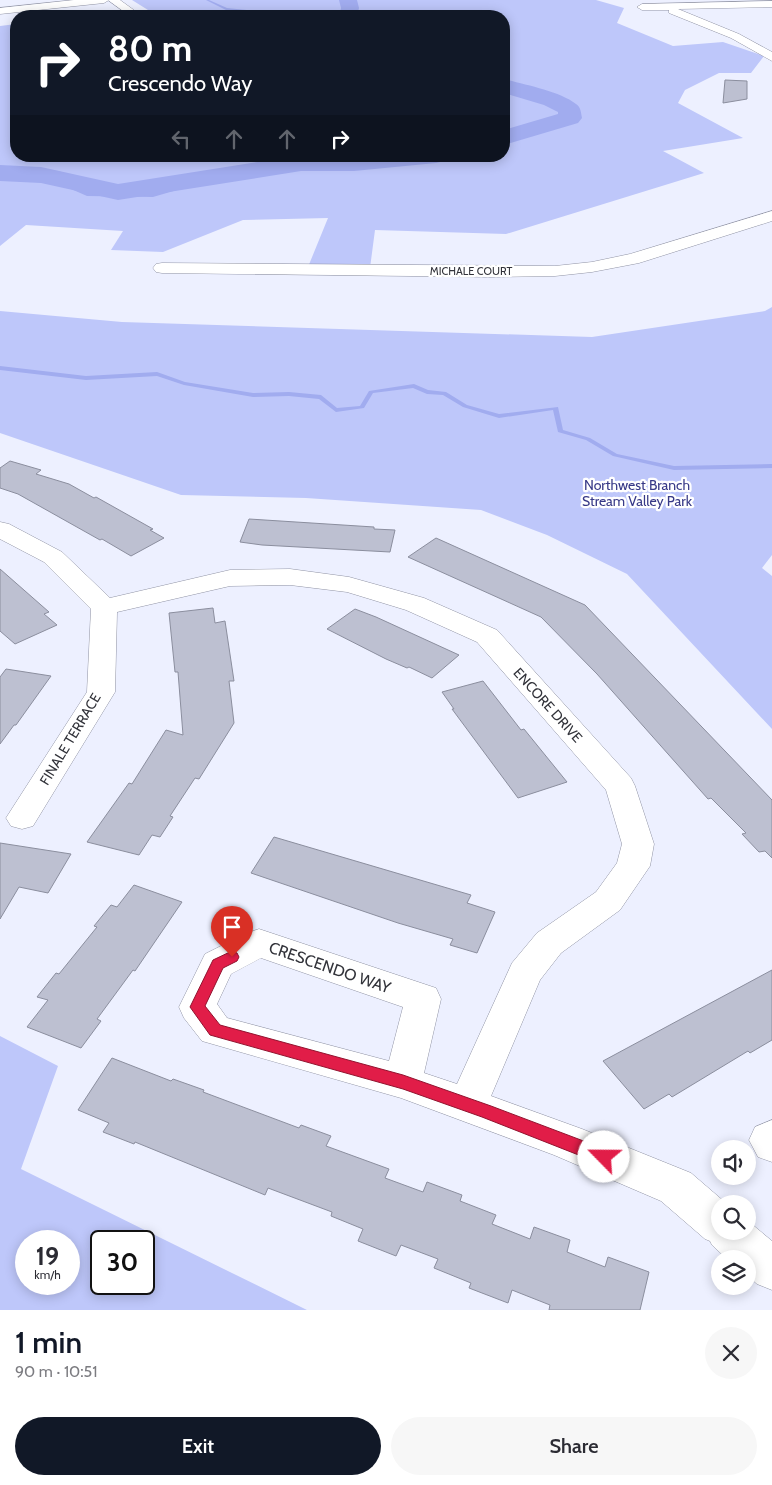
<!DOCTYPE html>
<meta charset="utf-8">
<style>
:root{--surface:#fff;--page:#f7f7f7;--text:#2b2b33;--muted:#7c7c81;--accent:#111827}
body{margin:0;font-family:Cabin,sans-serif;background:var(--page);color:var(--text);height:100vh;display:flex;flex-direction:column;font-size:19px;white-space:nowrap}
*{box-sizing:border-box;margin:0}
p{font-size:16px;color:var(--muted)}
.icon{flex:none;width:28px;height:28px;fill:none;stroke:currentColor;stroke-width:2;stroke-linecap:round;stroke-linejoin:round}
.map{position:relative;height:1310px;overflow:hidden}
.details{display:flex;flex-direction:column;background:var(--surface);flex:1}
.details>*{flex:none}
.guide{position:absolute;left:10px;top:10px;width:500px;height:152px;border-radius:20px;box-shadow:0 2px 12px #0003;background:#111827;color:#fff;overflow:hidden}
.tools{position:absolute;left:711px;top:1140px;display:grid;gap:10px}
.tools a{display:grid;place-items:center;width:45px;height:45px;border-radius:50%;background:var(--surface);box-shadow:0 2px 12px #0003;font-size:25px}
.speed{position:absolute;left:15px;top:1230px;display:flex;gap:10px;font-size:25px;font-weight:700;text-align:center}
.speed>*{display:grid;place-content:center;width:65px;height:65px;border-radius:50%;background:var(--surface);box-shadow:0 2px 12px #0003;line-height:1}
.speed small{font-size:12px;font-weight:400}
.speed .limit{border:2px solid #111;border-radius:8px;background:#fff;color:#111}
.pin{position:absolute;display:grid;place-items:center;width:42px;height:42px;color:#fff;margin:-51px -21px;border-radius:50% 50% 50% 0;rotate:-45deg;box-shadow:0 0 5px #0007}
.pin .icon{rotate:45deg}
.me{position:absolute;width:55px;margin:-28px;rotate:293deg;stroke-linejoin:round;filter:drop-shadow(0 0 4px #0008)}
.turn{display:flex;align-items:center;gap:18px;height:105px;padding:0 15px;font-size:22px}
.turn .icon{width:65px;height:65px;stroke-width:2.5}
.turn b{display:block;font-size:35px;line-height:42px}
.lanes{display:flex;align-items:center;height:48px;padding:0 15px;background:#0003;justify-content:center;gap:25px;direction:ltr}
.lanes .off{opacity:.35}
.round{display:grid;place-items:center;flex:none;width:52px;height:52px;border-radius:26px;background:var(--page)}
.headline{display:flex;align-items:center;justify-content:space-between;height:85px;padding:0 15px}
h1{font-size:30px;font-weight:600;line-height:38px;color:var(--accent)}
.button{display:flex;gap:10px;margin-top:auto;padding:10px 15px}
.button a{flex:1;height:58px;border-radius:30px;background:var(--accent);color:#fff;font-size:20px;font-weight:600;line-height:58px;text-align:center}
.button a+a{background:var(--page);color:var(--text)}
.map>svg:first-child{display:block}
.green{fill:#bec7fa;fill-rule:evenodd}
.water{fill:#a1acef}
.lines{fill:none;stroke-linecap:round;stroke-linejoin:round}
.stream{fill:#a1acef;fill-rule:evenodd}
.river{fill:#a1acef;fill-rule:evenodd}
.building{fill:#bdc0d1;stroke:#8b8e9e}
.minor-casing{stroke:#9194a5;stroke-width:1}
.tertiary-casing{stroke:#9194a5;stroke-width:1}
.minor{fill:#fff;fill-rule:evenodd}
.tertiary{fill:#fff;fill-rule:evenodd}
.route{fill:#e11d48;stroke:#92132f}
.labels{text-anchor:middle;stroke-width:4.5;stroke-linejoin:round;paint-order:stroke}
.far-street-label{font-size:11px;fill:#32333a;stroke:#fff}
.park-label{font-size:14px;fill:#373987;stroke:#fff}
.street-label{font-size:14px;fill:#32333a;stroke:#fff}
.near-street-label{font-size:16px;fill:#32333a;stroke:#fff}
</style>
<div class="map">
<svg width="772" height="1310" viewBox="0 0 772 1310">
<rect width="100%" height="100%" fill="#edf0ff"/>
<g class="green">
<path d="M132 0H596L624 8 617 23 673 46 723 42 764 56 751 73H719L685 90 678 103 743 138 663 151 704 173 506 234 375 230 370 268 308 267 328 218 243 220 163 252 111 250 123 231 26 225 0 246V26L16 24V156H504V16H144L147 14 148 10Z"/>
<path d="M772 307V555L762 568 772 576V729L627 574 547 535 481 510 306 498 181 495 0 433V311L122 322 592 337 765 311Z"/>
<path d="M0 1036 58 1066 21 1169 307 1310H0ZM69 1241V1284H26V1241ZM144 1241V1284H101V1241Z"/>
</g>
<path class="water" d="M0 166 58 171 100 184 125 186 173 180 177 190 153 197 87 196 46 178 0 177Z"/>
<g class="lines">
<g class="stream">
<path d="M206 0H209L227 8 307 16 226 10Z"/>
<path d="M0 366 86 376 157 372 185 382 253 393 289 392 321 395 337 408 360 406 369 391 414 384 428 390 446 392 467 405 499 414 558 407 563 430 590 438 617 454 674 466 772 464V468L674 470 613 456 586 440 558 432 553 410 499 418 463 407 443 395 427 394 413 388 373 393 364 408 336 412 319 399 289 396 253 397 184 385 157 376 86 380 0 370Z"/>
</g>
<g class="river">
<path d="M339 0H357L359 8 357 16H339L341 8Z"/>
<path d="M504 79C525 85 559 91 576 104 581 107 581 113 582 118L578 123 504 145V130L558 114V112L544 105 504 93Z"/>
<path d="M296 156H448L445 161 436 163 354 171H301L118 200 41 183 0 181V165L41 167 118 184Z"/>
</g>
</g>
<g class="building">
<path d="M725 80 747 81V99L723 103Z"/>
<path d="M10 461 41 470 36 474 69 484 94 498 96 497 153 529 150 530 164 538 131 556 102 539 100 540 18 494 0 488V468Z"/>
<path d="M249 519 374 527V529L395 530 390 552 262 545 240 542Z"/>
<path d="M436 538 585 605 772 800V858L765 851 759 852 742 834 746 833 711 798 708 799 597 674 541 617 408 557Z"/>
<path d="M0 569 49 612 44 614 57 625 15 644 0 631Z"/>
<path d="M213 608 215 623 225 621 234 681H229L234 723 199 779 195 778 170 816 173 817 160 837 152 835 139 855 87 842 129 783 132 784 166 730 183 735 178 672H175L169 613Z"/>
<path d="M355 609 376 617 459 655 432 678 409 667 407 668 386 659 327 629Z"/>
<path d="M6 669 51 676 16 725H14L0 744V677Z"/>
<path d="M483 681 521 730 524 729 567 782 518 798 452 709H454L442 692Z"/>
<path d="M274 837 471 895 467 903 495 912 477 953 450 945 453 939 398 923 251 873Z"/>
<path d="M0 843 71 854 48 893 19 887 0 919Z"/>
<path d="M134 885 182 902 135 971 133 970 97 1019 101 1021 81 1048 27 1027 48 1000 37 997 56 973 59 974 97 927 94 926 111 905 117 907Z"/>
<path d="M772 970V1040L750 1053 748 1051 672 1097 669 1094 644 1109 603 1061Z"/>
<path d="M112 1058 171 1081 173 1079 204 1090 203 1092 299 1128 301 1125 331 1136 326 1146 389 1169 385 1178 423 1192 427 1182 462 1195 460 1201 496 1215 492 1224 530 1239 534 1227 570 1240 567 1252 605 1267 608 1257 649 1272 640 1310H549L550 1305 512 1290 508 1303 469 1288 471 1283 434 1268 438 1259 401 1245 396 1256 358 1241 363 1229 331 1216 332 1212 268 1188 265 1195 135 1142 134 1144 103 1132 109 1123 78 1110Z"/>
</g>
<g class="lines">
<g class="minor-casing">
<g id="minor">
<path d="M74 0H109L104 3 0 14V8Z"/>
<path d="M772 1V7L678 9 739 34 772 52V61L731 38 669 13V10H642L637 7 642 4Z"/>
<path d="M772 211V221L639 263 592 272 555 276 490 277 162 273 156 272 153 268 156 264 162 263 555 266 592 262 630 254Z"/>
<path d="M0 522 9 524 62 552 110 598 230 570 290 569 349 577 424 598 497 630 631 778 635 786 654 844 650 866 620 910 561 953 540 980 491 1096 582 1129 691 1173 727 1204H720V1231H748V1221L772 1241V1290L757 1284 748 1276V1259H727L712 1245 710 1241 705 1239 661 1201 554 1155 401 1098 202 1041 184 1018 179 1007 205 954 247 933 259 929 436 988 441 999 424 1073 457 1084 512 963 537 933 596 892 617 863 622 844 606 790 477 642 406 610 347 592 290 585 230 586 117 612 115 692 33 826 22 829 11 826 6 818 87 692 91 609 44 562 0 539ZM261 958 403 1007 389 1061 227 1018 217 1004 231 974Z"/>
<path d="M772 1120V1162L758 1157 749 1140 755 1127Z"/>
</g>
</g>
<g class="tertiary-casing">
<path id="tertiary" d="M108 0H120L142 16H130Z"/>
</g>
<use href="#minor" class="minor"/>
<use href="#tertiary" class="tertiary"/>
</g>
<path class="route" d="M232 951 237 953 239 957 237 961 223 968 205 1006 220 1025 403 1075 491 1106 610 1151 613 1157 610 1162 604 1165 482 1117 403 1089 210 1035 190 1007 213 960Z"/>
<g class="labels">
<g class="far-street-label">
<text x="471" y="275">MICHALE COURT</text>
</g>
<g class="park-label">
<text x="637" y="490">Northwest Branch<tspan x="637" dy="16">Stream Valley Park</tspan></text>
</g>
<g class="street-label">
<text transform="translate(548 705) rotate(48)" y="5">ENCORE DRIVE</text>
<text transform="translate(70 739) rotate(-59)" y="5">FINALE TERRACE</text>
</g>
<g class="near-street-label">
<text transform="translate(330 967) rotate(19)" y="6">CRESCENDO WAY</text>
</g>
</g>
</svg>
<div class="tools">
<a><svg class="icon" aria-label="sound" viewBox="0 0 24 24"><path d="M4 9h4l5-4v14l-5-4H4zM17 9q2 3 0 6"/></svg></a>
<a><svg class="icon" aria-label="search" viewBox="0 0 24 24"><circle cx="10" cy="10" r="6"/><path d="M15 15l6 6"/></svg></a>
<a><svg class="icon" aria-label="layers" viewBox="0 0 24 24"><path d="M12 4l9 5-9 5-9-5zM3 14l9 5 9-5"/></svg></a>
</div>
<div class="speed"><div>19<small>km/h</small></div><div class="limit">30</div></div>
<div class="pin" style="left:232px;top:957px;background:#d93025"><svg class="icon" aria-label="arrive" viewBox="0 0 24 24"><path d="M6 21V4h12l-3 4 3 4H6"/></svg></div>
<svg class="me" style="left:604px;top:1157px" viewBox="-20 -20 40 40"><circle r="19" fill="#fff"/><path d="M0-13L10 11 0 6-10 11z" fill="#e11d48"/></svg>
<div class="guide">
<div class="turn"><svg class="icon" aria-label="right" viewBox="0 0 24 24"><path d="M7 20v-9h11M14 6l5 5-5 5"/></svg><div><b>80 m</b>Crescendo Way</div></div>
<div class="lanes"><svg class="icon off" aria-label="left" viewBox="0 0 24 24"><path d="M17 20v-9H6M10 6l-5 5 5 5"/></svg><svg class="icon off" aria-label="ahead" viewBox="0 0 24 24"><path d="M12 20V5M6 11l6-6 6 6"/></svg><svg class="icon off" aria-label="ahead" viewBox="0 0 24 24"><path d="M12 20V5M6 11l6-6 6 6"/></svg><svg class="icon" aria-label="right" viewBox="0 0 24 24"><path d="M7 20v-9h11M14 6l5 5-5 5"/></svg></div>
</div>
</div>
<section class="details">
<div class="headline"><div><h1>1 min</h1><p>90 m · 10:51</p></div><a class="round"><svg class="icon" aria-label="close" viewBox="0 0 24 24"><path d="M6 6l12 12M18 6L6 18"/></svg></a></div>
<div class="button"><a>Exit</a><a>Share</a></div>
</section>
